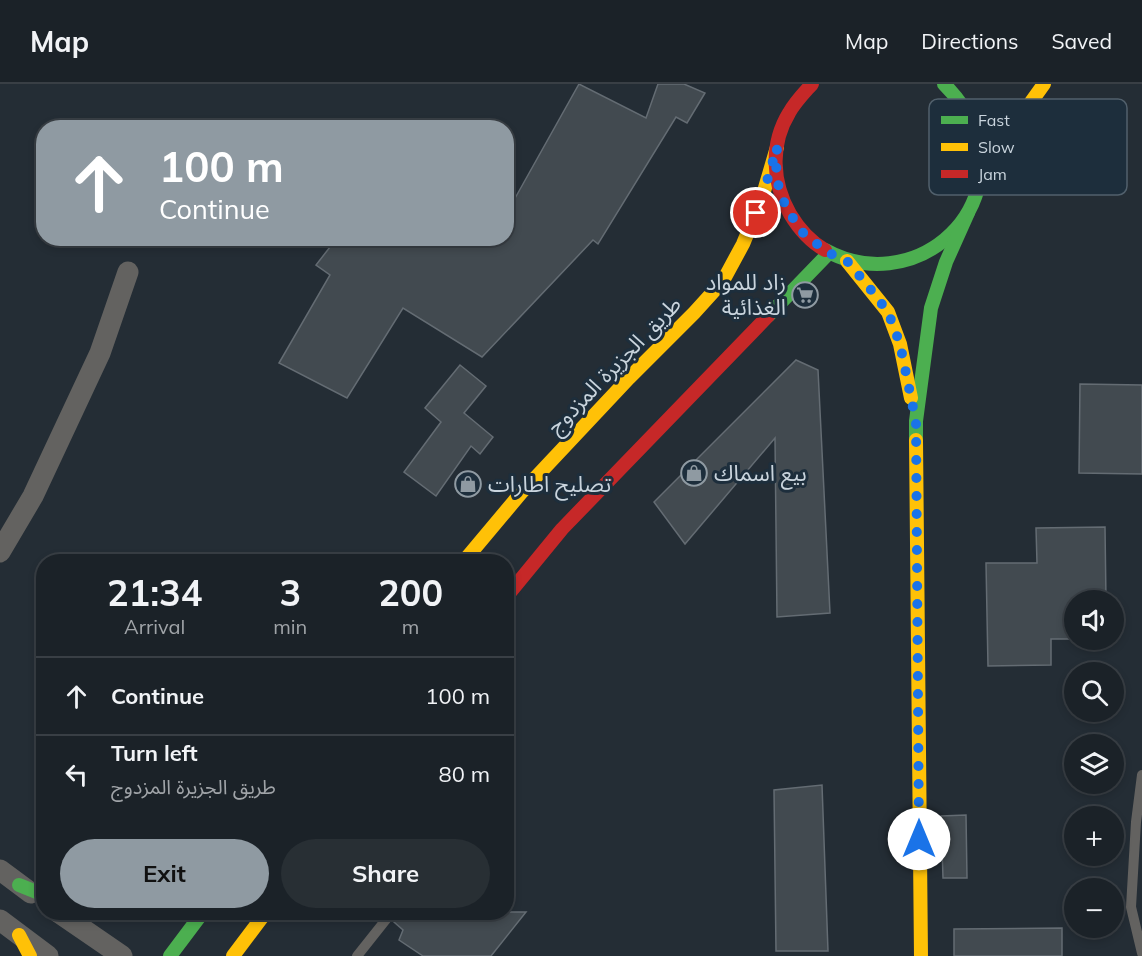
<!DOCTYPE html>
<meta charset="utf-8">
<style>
:root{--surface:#1b2228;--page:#282f34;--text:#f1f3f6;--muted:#a0a4a8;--line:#393f45;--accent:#8f9aa2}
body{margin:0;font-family:Mulish,"Noto Sans Arabic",sans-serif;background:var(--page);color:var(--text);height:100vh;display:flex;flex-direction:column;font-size:22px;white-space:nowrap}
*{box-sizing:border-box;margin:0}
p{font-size:20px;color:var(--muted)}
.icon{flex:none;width:33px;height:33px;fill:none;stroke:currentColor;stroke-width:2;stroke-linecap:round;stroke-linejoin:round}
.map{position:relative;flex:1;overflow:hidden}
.drawer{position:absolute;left:36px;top:470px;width:478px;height:366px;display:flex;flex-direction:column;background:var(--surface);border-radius:24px;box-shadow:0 3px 9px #0003,0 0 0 2px var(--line)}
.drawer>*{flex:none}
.guide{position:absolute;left:36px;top:36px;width:478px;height:126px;border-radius:24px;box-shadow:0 3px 9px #0003,0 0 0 2px var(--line);background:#8f9aa2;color:#fff;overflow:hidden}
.controls{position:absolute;left:1064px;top:506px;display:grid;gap:12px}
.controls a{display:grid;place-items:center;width:60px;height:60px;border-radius:50%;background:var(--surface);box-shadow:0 3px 9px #0003,0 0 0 2px var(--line);font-size:30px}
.pin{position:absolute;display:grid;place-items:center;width:51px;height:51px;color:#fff;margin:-26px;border:3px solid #fff;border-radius:50%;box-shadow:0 2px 6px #0007}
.me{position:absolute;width:66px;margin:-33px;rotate:0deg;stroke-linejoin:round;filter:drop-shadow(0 0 4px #0008)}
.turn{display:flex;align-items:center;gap:21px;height:126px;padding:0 24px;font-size:27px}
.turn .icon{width:78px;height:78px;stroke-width:2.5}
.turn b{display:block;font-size:42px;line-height:51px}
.eta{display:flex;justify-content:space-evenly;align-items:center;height:102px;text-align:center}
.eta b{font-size:36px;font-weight:700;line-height:42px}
.button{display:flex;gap:12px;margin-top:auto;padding:12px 24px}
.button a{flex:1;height:69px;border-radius:36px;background:var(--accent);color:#111;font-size:24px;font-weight:700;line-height:69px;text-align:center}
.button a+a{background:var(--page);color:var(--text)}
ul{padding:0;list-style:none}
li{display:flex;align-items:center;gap:18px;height:78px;padding:0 24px;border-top:2px solid var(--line)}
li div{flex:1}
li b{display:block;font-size:22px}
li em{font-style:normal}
header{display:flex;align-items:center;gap:36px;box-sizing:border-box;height:84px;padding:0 30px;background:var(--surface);border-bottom:2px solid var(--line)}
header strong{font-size:28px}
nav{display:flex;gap:33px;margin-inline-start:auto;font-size:21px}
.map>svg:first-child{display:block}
.building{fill:#424a50;stroke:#646c73;stroke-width:1.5}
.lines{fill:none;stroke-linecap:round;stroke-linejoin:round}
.lane{stroke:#636260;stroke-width:10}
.street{stroke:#636260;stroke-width:21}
.fast{stroke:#4caf50;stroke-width:14}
.slow{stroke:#ffc107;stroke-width:14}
.jam{stroke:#c62828;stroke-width:14}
.route{stroke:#1a73e8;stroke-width:10;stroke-dasharray:0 18}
.labels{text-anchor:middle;stroke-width:6;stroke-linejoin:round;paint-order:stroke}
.poi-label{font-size:22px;fill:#c9d4dd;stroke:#1d2e3c;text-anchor:start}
.street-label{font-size:22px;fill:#c9d4dd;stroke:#1d2e3c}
.key{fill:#1d2e3c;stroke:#51606c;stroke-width:1.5}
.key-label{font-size:16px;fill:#c9d4dd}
</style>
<header>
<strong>Map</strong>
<nav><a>Map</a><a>Directions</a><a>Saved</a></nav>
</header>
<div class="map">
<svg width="1142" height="872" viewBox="0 0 1142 872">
<rect width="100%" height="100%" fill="#242d35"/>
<g class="building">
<path d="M579 0 646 34 658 0H684L705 9 687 39 676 33 598 160 593 156 482 273 403 224 347 314 279 279 330 191 316 181 337 154H507V111L514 116Z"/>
<path d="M796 276 818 286 830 529 777 533 775 354 685 460 654 418Z"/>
<path d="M460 281 486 302 464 329 493 353 480 370 471 362 436 412 404 388 441 338 425 324Z"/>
<path d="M1080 300 1142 301V390L1079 389Z"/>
<path d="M1105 443 1106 516H1074V526H1069L1070 555H1051V581L988 582 986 479H1037L1036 444Z"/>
<path d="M822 701 828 867H776L774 706Z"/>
<path d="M966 731 967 794H943L941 732Z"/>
<path d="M399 828H526L491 872H423L399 856 403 846 394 838Z"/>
<path d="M1062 844V872H954V845Z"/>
</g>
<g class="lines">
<g class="lane">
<path d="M1142 691 1136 738 1131 823 1142 869"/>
<path d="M357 872 392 828"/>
</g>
<g class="street">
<path d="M0 468 33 412 100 269 128 188"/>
<path d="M0 786 31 809"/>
<path d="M58 828 122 872"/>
<path d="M0 836 48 872"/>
</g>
<g class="fast">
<path d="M825 166C910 213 1010 133 973 41 966 25 956 12 944 0"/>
<path d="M768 232 829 169"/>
<path d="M916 356V337L931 224 946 178 968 129"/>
<path d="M19 801 44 811"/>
<path d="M170 872 203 828"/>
</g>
<g class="slow">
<path d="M980 100 1016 39 1044 0"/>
<path d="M847 177 888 228 900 260 911 314"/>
<path d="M916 356 921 872"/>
<path d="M464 477 521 409 629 294 694 229 723 197 743 160 762 114 777 63"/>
<path d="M19 851 30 872"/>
<path d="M233 872 266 828"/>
</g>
<g class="jam">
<path d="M812 0C804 9 795 18 789 29 770 60 772 99 790 130 799 145 809 157 825 166"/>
<path d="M507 512 562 445 768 232"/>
</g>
</g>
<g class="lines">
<path class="route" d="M756 129 762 114 777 63 776 94 786 124 804 150 829 169 847 177 868 202 888 228 900 260 916 338 919 755"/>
</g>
<defs>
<g id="supermarket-ring" transform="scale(1.35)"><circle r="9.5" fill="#1d2e3c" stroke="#8f9aa2" stroke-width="1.5"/><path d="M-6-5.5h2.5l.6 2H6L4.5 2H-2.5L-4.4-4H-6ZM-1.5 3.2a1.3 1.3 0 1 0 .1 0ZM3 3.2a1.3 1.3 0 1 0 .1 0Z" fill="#8f9aa2"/></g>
<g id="shop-ring" transform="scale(1.35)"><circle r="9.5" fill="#1d2e3c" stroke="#8f9aa2" stroke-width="1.5"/><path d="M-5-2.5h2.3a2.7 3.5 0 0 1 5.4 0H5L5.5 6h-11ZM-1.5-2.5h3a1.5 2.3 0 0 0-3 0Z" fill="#8f9aa2"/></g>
</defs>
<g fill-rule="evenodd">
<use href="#supermarket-ring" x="805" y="211"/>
<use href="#shop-ring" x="694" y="389"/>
<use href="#shop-ring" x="468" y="400"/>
</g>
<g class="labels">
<g class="poi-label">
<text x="786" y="206" text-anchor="end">زاد للمواد<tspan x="786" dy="25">الغذائية</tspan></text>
<text x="714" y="397">بيع اسماك</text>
<text x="488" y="408">تصليح اطارات</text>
</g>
<g class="street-label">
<text transform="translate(614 281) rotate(-46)" y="8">طريق الجزيرة المزدوج</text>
</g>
</g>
<rect x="929" y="15" width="198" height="96" rx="9" class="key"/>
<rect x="941" y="32" width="27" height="8" fill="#4caf50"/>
<rect x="941" y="59" width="27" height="8" fill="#ffc107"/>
<rect x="941" y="86" width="27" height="8" fill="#c62828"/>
<g class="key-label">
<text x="978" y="42">Fast</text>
<text x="978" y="69">Slow</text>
<text x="978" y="96">Jam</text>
</g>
</svg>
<div class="controls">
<a><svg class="icon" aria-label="sound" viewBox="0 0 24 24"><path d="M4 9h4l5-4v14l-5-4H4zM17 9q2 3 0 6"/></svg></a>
<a><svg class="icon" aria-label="search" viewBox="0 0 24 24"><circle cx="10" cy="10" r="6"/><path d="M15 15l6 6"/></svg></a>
<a><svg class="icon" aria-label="layers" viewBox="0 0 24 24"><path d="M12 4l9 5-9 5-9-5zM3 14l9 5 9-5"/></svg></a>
<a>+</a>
<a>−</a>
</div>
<div class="pin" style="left:756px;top:129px;background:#d93025"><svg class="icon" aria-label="arrive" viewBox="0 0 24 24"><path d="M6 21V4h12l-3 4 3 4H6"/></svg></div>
<svg class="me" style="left:919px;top:755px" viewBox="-20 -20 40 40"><circle r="19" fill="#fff"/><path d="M0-13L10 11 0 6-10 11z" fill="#1a73e8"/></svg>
<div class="guide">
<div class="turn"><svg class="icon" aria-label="ahead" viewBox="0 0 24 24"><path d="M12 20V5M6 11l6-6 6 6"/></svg><div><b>100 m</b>Continue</div></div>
</div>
<section class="drawer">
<div class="eta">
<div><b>21:34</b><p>Arrival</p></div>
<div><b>3</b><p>min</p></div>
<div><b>200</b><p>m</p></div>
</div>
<ul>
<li><svg class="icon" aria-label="ahead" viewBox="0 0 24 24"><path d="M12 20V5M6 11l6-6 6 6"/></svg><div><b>Continue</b></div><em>100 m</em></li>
<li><svg class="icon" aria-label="left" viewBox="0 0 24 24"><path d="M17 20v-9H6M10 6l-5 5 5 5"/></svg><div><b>Turn left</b><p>طريق الجزيرة المزدوج</p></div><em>80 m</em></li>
</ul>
<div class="button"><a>Exit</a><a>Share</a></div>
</section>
</div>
